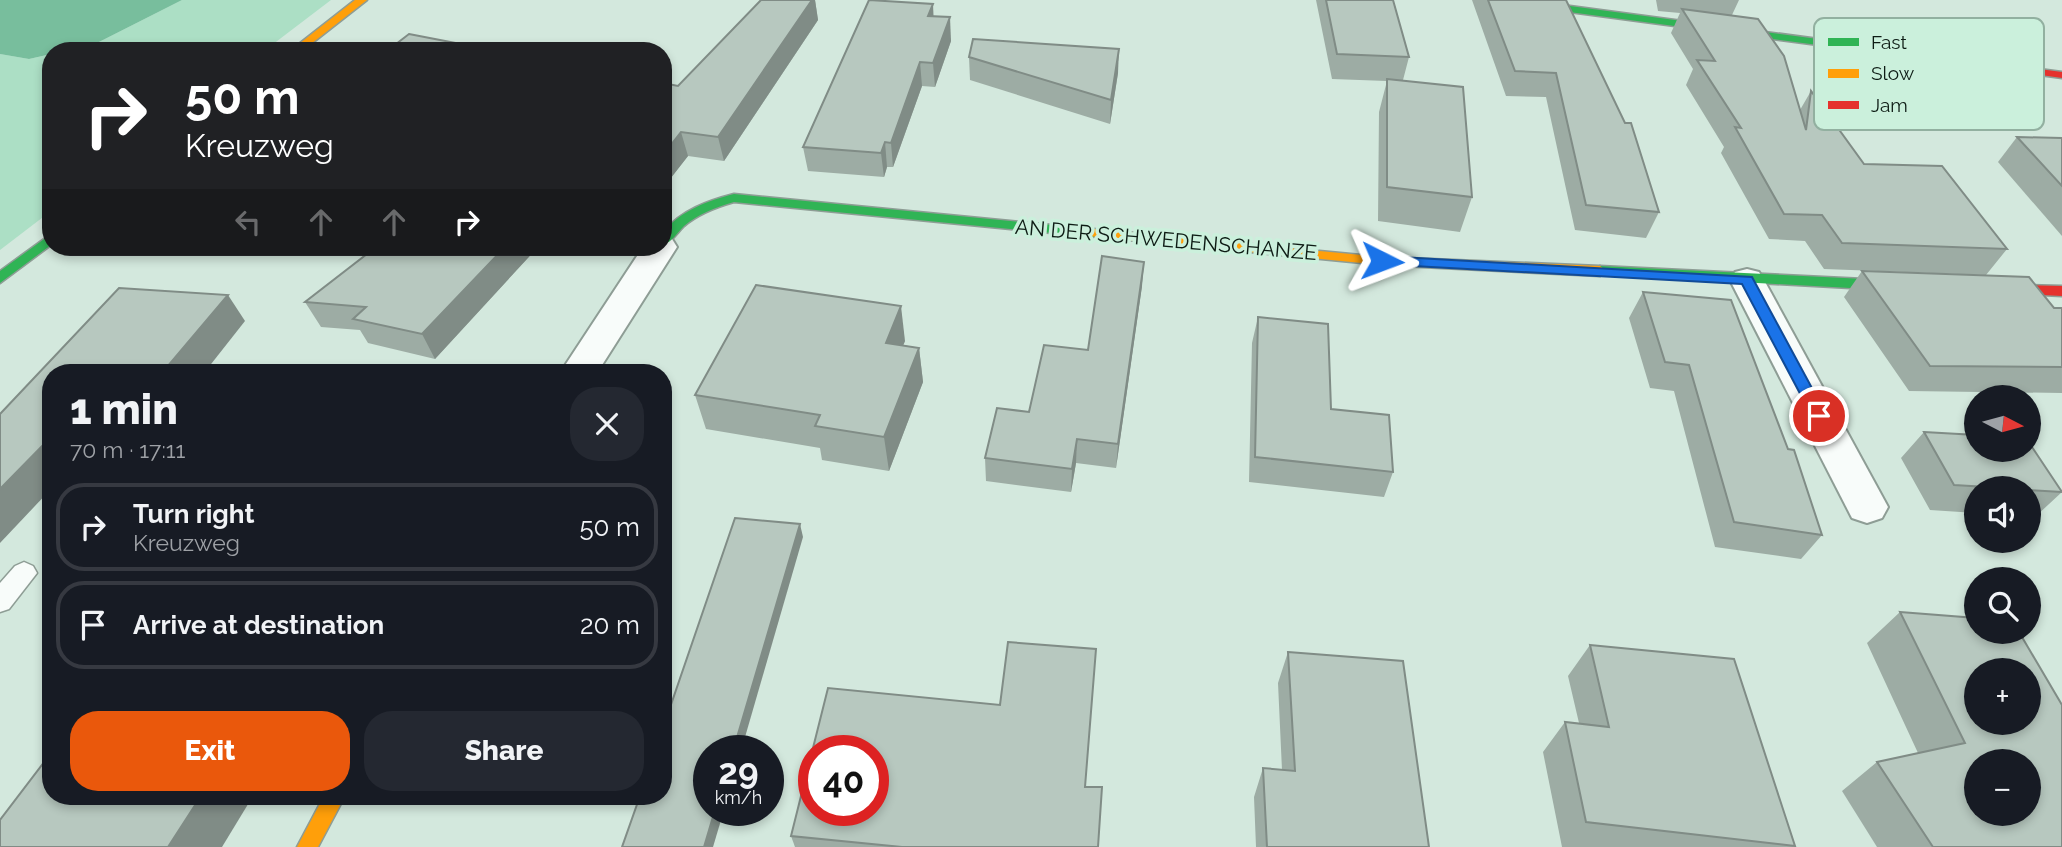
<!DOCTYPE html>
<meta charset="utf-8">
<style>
:root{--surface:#171b24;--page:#242831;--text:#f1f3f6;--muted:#9ea1a6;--line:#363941;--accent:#ea580c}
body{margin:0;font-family:Raleway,sans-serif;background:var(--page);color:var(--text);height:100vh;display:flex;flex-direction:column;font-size:26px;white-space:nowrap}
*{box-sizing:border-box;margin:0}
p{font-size:23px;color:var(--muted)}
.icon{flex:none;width:38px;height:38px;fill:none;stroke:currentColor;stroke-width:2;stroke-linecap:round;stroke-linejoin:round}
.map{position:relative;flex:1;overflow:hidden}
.sheet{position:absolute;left:42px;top:364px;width:630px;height:441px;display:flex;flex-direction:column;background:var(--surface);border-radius:28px;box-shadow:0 4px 10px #0003}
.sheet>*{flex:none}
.hud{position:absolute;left:42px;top:42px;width:630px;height:214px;border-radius:28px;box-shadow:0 4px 10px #0003;background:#202124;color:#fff;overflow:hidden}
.needle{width:46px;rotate:96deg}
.controls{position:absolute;left:1964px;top:385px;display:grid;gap:14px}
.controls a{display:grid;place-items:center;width:77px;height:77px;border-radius:50%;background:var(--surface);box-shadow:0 4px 10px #0003;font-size:35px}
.speed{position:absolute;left:693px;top:735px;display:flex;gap:14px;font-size:35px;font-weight:700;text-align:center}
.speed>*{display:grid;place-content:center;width:91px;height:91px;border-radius:50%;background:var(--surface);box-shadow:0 4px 10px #0003;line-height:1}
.speed small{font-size:18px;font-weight:400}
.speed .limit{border:10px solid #d22;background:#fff;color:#111}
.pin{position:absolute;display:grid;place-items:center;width:60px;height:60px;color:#fff;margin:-30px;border:4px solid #fff;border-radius:50%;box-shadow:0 2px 7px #0007}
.me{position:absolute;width:77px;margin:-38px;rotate:93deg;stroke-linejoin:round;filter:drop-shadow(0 0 5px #0008)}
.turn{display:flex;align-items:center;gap:24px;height:147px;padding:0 28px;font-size:32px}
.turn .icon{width:91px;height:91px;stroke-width:2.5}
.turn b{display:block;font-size:49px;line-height:60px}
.lanes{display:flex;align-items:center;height:66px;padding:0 28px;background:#0003;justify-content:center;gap:35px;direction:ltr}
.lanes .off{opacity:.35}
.round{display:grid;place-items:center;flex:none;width:74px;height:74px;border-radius:28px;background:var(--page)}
.head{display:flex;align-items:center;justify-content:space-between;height:119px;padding:0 28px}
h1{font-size:42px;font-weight:800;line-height:52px}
.cta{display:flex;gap:14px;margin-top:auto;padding:14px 28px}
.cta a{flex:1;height:80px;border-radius:28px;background:var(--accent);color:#fff;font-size:28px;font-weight:800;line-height:80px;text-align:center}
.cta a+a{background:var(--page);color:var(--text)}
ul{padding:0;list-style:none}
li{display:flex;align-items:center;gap:21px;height:88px;margin:0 14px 10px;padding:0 14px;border:4px solid var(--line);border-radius:28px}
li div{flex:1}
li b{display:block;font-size:26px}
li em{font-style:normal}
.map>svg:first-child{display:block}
.green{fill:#acdfc5}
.water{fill:#78be9d}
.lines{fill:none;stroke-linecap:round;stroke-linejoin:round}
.lane-casing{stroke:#8e9d95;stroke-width:3}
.street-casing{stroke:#8e9d95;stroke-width:4}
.fast-casing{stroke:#8e9d95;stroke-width:3}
.slow-casing{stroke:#8e9d95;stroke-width:3}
.jam-casing{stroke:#8e9d95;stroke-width:3}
.lane{fill:#f8fcfa;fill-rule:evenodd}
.street{fill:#f8fcfa;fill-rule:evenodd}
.fast{fill:#30b455;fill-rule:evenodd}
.slow{fill:#ff9f0a;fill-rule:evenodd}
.jam{fill:#e5322d;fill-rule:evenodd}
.wall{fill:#9daca4}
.shaded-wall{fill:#808c86}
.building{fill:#b7c8bf;stroke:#808c86;stroke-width:2;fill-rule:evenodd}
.route{fill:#1a73e8;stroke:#114b97;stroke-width:2}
.labels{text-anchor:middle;stroke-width:7;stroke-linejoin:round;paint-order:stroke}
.street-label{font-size:21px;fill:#0d1b14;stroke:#cbf0dc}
.key{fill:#cbf0dc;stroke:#92b0a0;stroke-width:2}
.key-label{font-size:19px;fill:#0d1b14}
</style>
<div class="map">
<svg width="2062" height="847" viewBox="0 0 2062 847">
<rect width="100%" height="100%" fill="#d3e8dd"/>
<g class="green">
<path d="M182 0H331L264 51H64L97 43Z"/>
<path d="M0 54 29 59 51 54V211L0 250Z"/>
</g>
<path class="water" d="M0 0H182L97 43 51 51V54L29 59 0 54Z"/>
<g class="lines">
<g class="lane-casing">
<path id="lane" d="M24 562 33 566 37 573 9 609 0 612V583L15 566Z"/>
</g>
<g class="street-casing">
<g id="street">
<path d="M663 237 672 239 677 247 597 373H560L643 247H663Z"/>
<path d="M1747 269 1759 272 1764 280 1882 496 1888 507 1882 518 1867 523 1852 518 1730 280 1735 272Z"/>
</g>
</g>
<g class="fast-casing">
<g id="fast">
<path d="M1496 0H1525L1841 42 1847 45 1841 48 1501 3Z"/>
<path d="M734 194 1093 229 1100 233 1093 237 734 202C716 207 698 214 684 226 677 233 672 242 663 245V232C682 210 707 201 734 194Z"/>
<path d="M51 234V245L0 283V271Z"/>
<path d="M1600 266 1905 281 1912 286 1905 291 1595 274 1593 271Z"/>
</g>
</g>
<g class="slow-casing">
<g id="slow">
<path d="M355 0H367L302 51H290Z"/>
<path d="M1093 229 1382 257 1600 266 1607 271 1600 276 1382 265 1088 236V230Z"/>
<path d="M324 796H345L318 847H297Z"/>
</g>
</g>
<g class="jam-casing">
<g id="jam">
<path d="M1841 42 2062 72V78L1837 47 1835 45Z"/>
<path d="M1986 284 2062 286V296L1981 292 1979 289 1981 286Z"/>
</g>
</g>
<use href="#lane" class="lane"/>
<use href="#street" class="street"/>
<use href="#fast" class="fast"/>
<use href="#slow" class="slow"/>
<use href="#jam" class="jam"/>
</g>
<g class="wall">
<path d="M761 0H815L818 20 724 161 688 156 663 188V83L678 86Z"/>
<path d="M1316 0H1393L1409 57 1403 80 1472 197 1460 232 1378 221 1379 112 1387 81 1332 79Z"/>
<path d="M1472 0H1566L1659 212 1646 238 1575 230 1546 97 1506 96Z"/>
<path d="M1656 0H1739L1732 15 1800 110 1811 91 1864 164 2007 249 1986 275 1824 269 1805 241 1769 239 1721 153 1724 147 1686 85 1693 69 1671 33 1680 13 1658 11Z"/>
<path d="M934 16 951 41 935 87 922 86 893 167H887L884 177 808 171 803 147Z"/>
<path d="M969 57 1118 73 1110 124 970 80Z"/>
<path d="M2017 137 2062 138V236L1998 162Z"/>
<path d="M376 247H538L435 359 368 343 360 330 321 327 305 302Z"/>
<path d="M1862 271 2054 308H2062V393L1909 391 1844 297Z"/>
<path d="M1142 286 1116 468 1076 463 1071 492 986 481 985 458 1088 350Z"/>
<path d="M1643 292 1788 449 1822 535 1801 559 1715 547 1674 391 1650 388 1629 318Z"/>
<path d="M1258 317 1331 409 1393 472 1384 497 1249 482 1252 343Z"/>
<path d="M905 341 903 345 919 348 923 382 889 471 822 460 820 448 706 429 695 395Z"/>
<path d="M1924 432 2062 492 2035 517H2028V488H1976V513L1930 510 1901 458Z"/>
<path d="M1900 612 2062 847H1877L1842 791 1877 762 1918 753 1867 643Z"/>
<path d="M1590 645 1795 846 1793 847H1562L1543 752 1565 722 1579 723 1568 676Z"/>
<path d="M1288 652 1429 847H1256L1254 797 1263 768 1282 770 1278 683Z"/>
<path d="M1085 787 1098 847H795L791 836Z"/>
</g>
<g class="shaded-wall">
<path d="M812 0H815L818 20 724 161 718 137Z"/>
<path d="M933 4 934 27 928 16Z"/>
<path d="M950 17 951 41 935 87 933 63Z"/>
<path d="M1119 49 1118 73 1110 124 1111 100Z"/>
<path d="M920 62 922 86 893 167 891 143Z"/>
<path d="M681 132 688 156 663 188V155Z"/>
<path d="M885 142 887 167 884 177 881 153Z"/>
<path d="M505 247H538L435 359 422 334Z"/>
<path d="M1144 262 1142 286 1116 468 1118 444Z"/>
<path d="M228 295 245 321 204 373H162Z"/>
<path d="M901 306 905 341 890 377 886 343Z"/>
<path d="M919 348 923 382 889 471 884 437Z"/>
<path d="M51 437V489L0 543V489Z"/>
<path d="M1077 439 1076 463 1071 492 1072 469Z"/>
<path d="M800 524 803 537 741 751H733Z"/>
<path d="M201 796H253L222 847H168Z"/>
<path d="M715 810H724L713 847H704Z"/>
</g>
<g class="building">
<path d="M761 0H812L718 137 681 132 663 155V83L678 86Z"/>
<path d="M869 0 933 4 928 16 950 17 933 63 920 62 891 143 885 142 881 153 803 147Z"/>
<path d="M1326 0H1393L1409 57 1337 54Z"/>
<path d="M1488 0H1566L1625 123H1631L1659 212 1586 205 1556 73 1515 71Z"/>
<path d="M1682 9 1758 19 1784 56 1806 130 1811 91 1864 164 1942 166 2007 249 1842 243 1822 215 1784 214 1735 127 1741 128 1697 60 1715 61Z"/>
<path d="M409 34 497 51H387Z"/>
<path d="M973 39 1119 49 1111 100 969 57Z"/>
<path d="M1387 79 1463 87 1472 197 1387 187Z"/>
<path d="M2017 137 2062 138V186Z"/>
<path d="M376 247H505L422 334 353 319 366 307 305 302Z"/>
<path d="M1102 256 1144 262 1118 444 1077 439 1072 469 985 458 997 408 1029 412 1044 345 1088 350Z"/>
<path d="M1862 271 2029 277 2054 308H2062V367L1930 366Z"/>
<path d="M756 285 901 306 886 343 919 348 884 437 815 426 820 415 695 395Z"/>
<path d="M119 288 228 295 162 373 114 371 113 373H51V437L0 489V414Z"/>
<path d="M1643 292 1731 300 1788 449 1794 450 1822 535 1734 522 1689 365 1665 362Z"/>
<path d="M1258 317 1328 324 1331 409 1389 415 1393 472 1255 457Z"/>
<path d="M1924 432 1976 435V450H2028V441L2062 492 2028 490V488H2005L1954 485Z"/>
<path d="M735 518 800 524 733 751H709V810H715L704 847H622L640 796H663V728Z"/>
<path d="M1900 612 1976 618V632H2019L2062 705V847H1933L1877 762 1965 743ZM1976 670H2028V723H1976ZM1976 761H2028V814H1976Z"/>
<path d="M1008 642 1096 649 1085 787H1102L1098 847H902L791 836 828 688 1000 705ZM814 751H873V810H814Z"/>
<path d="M1590 645 1734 659 1795 846 1586 822 1565 722 1609 727Z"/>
<path d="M1288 652 1403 661 1429 847H1267L1263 768 1295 771Z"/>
<path d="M51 753V796H201L168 847H0V820Z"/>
</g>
<path class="route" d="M1382 256 1752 277 1827 416 1819 422 1814 420 1742 284 1377 264 1375 261Z"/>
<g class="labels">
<g class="street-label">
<text transform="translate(1166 240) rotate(5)" y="7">AN DER SCHWEDENSCHANZE</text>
</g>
</g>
<rect x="1814" y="18" width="230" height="112" rx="10" class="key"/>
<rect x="1828" y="38" width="31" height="8" fill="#30b455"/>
<rect x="1828" y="69" width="31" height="9" fill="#ff9f0a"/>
<rect x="1828" y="101" width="31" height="8" fill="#e5322d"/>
<g class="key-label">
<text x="1871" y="49">Fast</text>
<text x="1871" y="80">Slow</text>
<text x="1871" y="112">Jam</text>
</g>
</svg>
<div class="controls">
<a><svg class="needle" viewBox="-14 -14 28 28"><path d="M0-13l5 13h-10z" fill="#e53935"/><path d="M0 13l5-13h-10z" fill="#9ea1a6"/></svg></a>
<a><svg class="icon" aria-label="sound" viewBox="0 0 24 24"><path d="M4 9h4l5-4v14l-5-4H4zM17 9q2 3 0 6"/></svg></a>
<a><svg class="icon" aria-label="search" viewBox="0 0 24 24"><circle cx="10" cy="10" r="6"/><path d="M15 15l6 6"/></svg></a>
<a>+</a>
<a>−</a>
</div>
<div class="speed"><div>29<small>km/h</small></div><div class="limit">40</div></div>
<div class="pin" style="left:1819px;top:416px;background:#d93025"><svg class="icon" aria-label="arrive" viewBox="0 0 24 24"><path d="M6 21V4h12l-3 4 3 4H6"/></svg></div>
<svg class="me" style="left:1382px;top:261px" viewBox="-20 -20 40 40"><path d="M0-17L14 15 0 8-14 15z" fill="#1a73e8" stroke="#fff" stroke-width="4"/></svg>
<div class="hud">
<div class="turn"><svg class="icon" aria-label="right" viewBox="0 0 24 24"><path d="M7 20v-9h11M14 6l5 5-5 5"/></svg><div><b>50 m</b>Kreuzweg</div></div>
<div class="lanes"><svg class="icon off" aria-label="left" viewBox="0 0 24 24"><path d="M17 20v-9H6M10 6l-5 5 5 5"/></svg><svg class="icon off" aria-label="ahead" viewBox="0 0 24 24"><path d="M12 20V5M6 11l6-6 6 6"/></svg><svg class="icon off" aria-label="ahead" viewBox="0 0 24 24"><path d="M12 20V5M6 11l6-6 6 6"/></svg><svg class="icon" aria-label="right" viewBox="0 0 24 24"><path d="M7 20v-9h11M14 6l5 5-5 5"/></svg></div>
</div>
<section class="sheet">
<div class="head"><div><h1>1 min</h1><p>70 m · 17:11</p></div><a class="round"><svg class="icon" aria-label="close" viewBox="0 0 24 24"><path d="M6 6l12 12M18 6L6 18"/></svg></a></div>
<ul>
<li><svg class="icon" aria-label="right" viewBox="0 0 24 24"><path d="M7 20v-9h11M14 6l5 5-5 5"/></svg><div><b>Turn right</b><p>Kreuzweg</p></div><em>50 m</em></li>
<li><svg class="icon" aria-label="arrive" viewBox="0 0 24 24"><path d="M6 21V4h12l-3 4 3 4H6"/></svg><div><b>Arrive at destination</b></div><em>20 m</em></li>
</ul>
<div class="cta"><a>Exit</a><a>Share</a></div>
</section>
</div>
